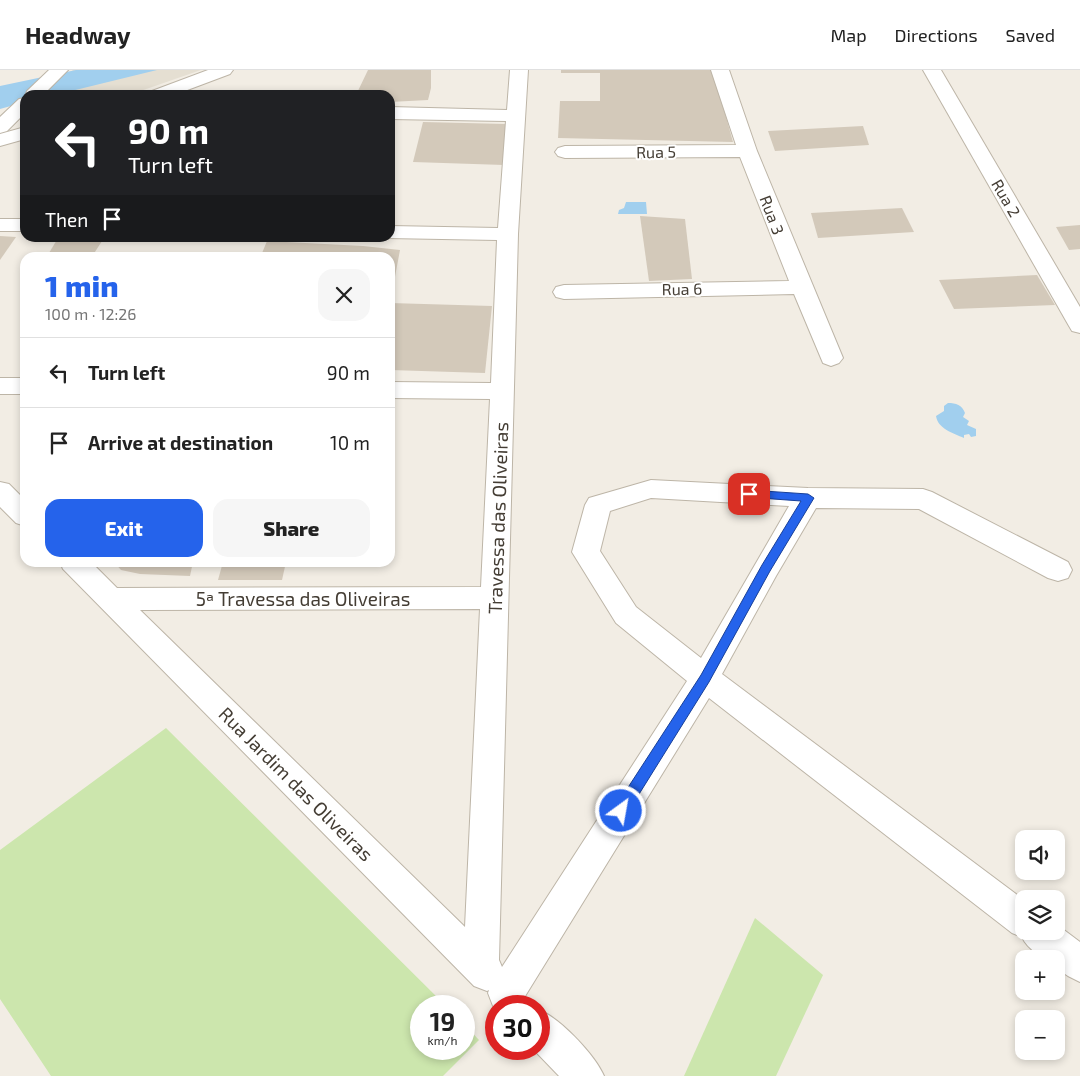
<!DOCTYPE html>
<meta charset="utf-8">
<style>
:root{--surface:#fff;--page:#f6f6f6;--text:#222;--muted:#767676;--line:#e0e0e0;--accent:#2563eb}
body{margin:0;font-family:"Exo 2",sans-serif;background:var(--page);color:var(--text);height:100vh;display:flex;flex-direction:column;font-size:19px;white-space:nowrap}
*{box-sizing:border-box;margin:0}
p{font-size:16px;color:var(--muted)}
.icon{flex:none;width:28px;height:28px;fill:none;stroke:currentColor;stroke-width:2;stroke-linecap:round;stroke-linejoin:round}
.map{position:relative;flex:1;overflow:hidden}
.drawer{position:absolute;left:20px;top:182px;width:375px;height:315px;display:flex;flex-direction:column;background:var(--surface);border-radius:15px;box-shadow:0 2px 8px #0003}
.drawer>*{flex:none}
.banner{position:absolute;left:20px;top:20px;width:375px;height:152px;border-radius:15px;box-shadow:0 2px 8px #0003;background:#202124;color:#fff;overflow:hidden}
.fabs{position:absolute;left:1015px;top:760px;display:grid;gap:10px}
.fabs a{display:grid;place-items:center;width:50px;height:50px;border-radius:10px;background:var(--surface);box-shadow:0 2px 8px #0003;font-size:25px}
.speed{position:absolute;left:410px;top:925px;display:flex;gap:10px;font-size:25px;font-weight:700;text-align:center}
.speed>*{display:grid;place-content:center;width:65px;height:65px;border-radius:50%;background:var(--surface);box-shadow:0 2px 8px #0003;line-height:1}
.speed small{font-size:12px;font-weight:400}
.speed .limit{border:8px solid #d22;background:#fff;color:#111}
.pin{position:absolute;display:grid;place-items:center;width:42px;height:42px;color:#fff;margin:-21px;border-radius:10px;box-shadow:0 2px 8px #0006}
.me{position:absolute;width:55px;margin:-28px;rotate:32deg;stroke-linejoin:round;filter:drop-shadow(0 0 4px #0008)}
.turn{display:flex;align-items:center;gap:18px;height:105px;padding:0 25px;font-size:22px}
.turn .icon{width:65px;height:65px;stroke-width:2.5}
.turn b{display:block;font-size:35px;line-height:42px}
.then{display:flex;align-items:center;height:48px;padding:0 25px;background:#0003;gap:10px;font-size:19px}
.round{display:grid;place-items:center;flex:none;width:52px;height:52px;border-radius:15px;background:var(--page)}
.head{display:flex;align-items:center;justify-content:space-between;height:85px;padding:0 25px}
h1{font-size:30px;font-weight:800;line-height:38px;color:var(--accent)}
.action{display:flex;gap:10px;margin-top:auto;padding:10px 25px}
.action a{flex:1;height:58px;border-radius:15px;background:var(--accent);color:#fff;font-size:20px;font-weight:800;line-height:58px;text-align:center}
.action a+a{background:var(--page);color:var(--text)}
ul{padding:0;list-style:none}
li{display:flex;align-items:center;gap:15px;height:70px;padding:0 25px;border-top:1px solid var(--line)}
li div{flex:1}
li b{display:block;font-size:19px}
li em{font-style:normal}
header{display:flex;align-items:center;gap:30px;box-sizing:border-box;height:70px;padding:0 25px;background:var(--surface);border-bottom:1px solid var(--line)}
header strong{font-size:24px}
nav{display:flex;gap:28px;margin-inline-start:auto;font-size:18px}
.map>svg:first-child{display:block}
.residential{fill:#e5dfd2}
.green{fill:#cce6ad}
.water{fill:#a1cfee}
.building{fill:#d3c9ba}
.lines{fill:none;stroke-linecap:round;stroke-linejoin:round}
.minor-casing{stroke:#bdb5a7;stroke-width:2}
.minor{fill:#fff;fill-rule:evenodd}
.route{fill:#2563eb;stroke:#184099}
.labels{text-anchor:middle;stroke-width:4;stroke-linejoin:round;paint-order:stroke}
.far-street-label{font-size:16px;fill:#443d34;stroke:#fff}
.street-label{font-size:19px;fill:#443d34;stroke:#fff}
</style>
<header>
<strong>Headway</strong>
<nav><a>Map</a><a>Directions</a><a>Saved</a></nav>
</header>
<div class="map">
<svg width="1080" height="1006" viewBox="0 0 1080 1006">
<rect width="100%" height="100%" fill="#f2ede4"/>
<path class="residential" d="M73 0H201L129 25H47Z"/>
<g class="green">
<path d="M166 658 446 936H421V979H464V954L479 970 443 1006H51L0 929V780Z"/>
<path d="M755 848 823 905 776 1006H684Z"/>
</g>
<g class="water">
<path d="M76 0H157L55 25H25V32L0 39V16Z"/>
<path d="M626 132H646L647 144H618L619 140 624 138Z"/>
<path d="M948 333C956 333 962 335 965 343L963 347 969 351 967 355 976 359V366L971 367 969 364 964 365V368C953 363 938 359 936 346L944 341V336Z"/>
</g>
<g class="building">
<path d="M368 0H431V18L428 30 390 32V25H356Z"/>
<path d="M561 0H713L733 72 558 68 560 31H600V3H561Z"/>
<path d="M423 52 506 54 504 95 413 92Z"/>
<path d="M863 56 869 75 775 81 768 61Z"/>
<path d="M902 138 914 162 818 168 811 143Z"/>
<path d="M640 146 685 149 692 209 649 211Z"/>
<path d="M1080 155V179L1069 180 1056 157Z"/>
<path d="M0 166 16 167 0 190Z"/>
<path d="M58 168H104L91 188H46Z"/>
<path d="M267 171 363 176 400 180 391 228 390 188H260Z"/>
<path d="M1037 205 1055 235 954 239 939 210Z"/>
<path d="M390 233 492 236 485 303 390 300Z"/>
<path d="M114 492H193L190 506 140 504 121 500Z"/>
<path d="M223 492H286L282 510H218Z"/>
</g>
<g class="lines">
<g class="minor-casing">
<g id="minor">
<path d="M49 0H68L43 25 25 26 27 21Z"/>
<path d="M208 0H233L230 4 174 25H149L152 21Z"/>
<path d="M510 0H528L518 164 499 890 502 897 687 611 616 553 572 482 585 435 589 428 651 410 808 418 923 419 932 422 1068 492 1072 500 1068 508 1058 511 1048 508 919 439 816 438 776 506 722 604 1024 830V861H1056V854L1080 872V912L1068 906 1056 898V889C1043 889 1028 880 1022 867L1012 863 709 628 519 936 496 937 493 936 488 923 489 920 487 921 474 916 63 499 60 492H91L117 518 481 517 490 329 390 328V312L491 313 497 170 387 168H390V156L498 158 506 51 390 49V37L507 40ZM651 428 789 436 701 588 636 537 600 481 610 441ZM480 539 465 857 140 540Z"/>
<path d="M711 0H729L757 81 843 288 839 293 831 296 823 293 794 224 564 229 556 227 553 222 556 217 564 215 789 211 740 87 565 88 558 86 555 82 558 78 565 76 736 75Z"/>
<path d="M923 0H941L1080 237V263L1072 261 1069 256Z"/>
<path d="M25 28V43L7 61 0 63V47L19 29Z"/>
<path d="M25 57V69L0 76V64Z"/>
<rect x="0" y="149" width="25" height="12"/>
<rect x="0" y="308" width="25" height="16"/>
<path d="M0 412 9 414 25 430V456L16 453 0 437Z"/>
<path d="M539 940C560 948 595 985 604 1006H559L533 979H539Z"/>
</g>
</g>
<use href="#minor" class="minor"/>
</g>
<path class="route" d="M749 420 808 424 814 428 770 501 709 612 626 745 621 747 616 745 614 741 616 736 701 605 762 495 801 431 746 427 744 424Z"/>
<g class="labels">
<g class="far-street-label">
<text transform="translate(656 82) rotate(-1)" y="6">Rua 5</text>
<text transform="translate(1006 128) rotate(60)" y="6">Rua 2</text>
<text transform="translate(772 145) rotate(69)" y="6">Rua 3</text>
<text transform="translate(682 219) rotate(-1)" y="6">Rua 6</text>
</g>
<g class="street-label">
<text transform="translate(498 448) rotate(-88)" y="7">Travessa das Oliveiras</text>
<text x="303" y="536">5ª Travessa das Oliveiras</text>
<text transform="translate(296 714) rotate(45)" y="7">Rua Jardim das Oliveiras</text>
</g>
</g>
</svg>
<div class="fabs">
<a><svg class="icon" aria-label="sound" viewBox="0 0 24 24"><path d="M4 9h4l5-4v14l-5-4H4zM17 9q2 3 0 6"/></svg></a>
<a><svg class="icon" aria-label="layers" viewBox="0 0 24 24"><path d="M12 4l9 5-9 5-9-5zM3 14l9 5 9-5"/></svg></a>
<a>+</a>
<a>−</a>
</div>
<div class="speed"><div>19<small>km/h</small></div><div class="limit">30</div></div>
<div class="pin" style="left:749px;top:424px;background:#d93025"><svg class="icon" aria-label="arrive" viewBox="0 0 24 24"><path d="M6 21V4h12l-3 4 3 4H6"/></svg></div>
<svg class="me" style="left:621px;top:741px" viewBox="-20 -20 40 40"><circle r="17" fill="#2563eb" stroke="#fff" stroke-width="3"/><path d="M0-11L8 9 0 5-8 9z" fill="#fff"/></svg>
<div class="banner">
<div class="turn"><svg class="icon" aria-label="left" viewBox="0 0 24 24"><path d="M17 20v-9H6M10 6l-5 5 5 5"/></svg><div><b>90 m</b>Turn left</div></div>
<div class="then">Then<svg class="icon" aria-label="arrive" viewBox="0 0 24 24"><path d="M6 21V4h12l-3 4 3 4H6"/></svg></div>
</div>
<section class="drawer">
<div class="head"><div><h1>1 min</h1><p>100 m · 12:26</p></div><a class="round"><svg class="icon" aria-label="close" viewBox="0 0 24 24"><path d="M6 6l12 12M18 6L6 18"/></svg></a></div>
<ul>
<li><svg class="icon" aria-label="left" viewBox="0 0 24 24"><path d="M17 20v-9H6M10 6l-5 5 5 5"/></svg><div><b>Turn left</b></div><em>90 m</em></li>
<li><svg class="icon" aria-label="arrive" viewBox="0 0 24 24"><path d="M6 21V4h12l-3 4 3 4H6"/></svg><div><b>Arrive at destination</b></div><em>10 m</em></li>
</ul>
<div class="action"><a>Exit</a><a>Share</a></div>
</section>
</div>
